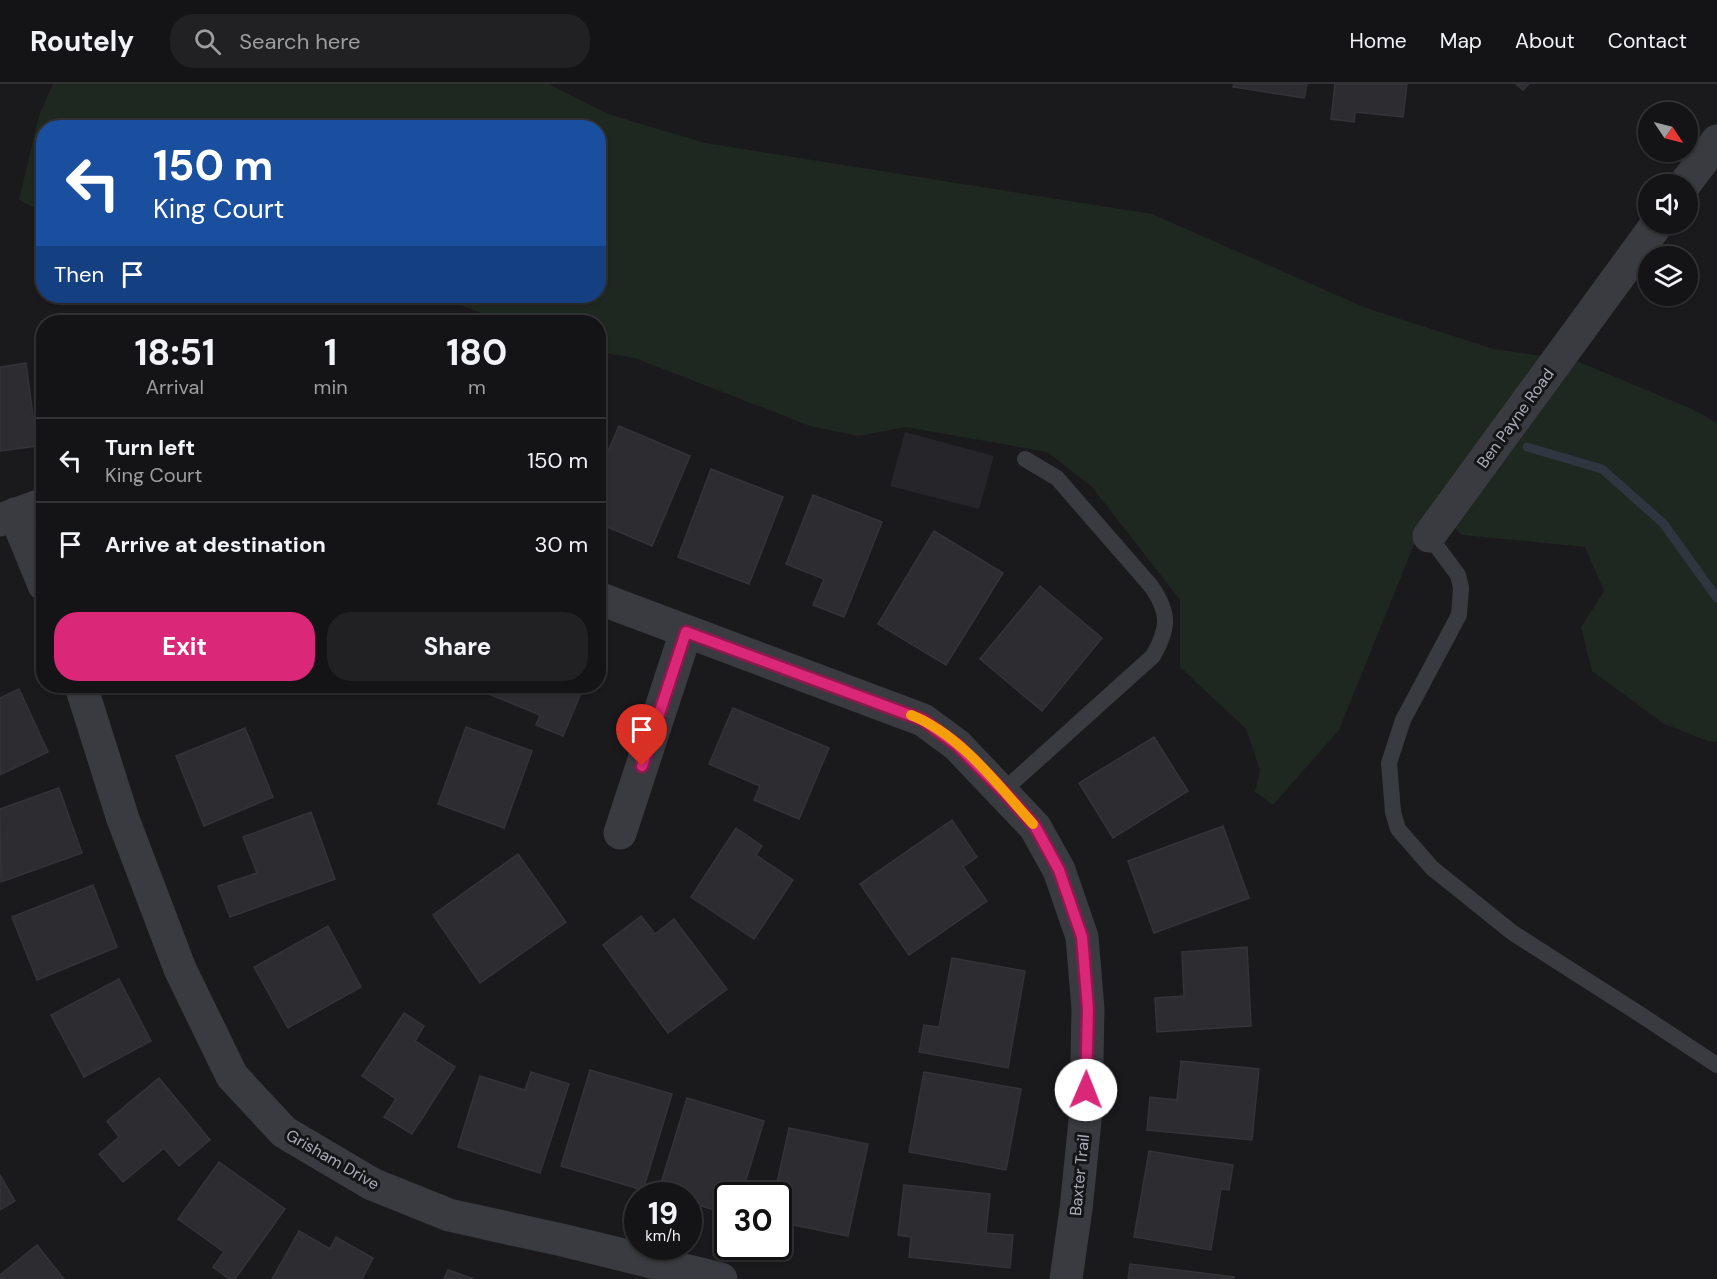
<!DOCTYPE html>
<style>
:root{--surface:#141315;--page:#212022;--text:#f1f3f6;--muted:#9d9ea0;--line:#333234;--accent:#db2777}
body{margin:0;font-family:"DM Sans",sans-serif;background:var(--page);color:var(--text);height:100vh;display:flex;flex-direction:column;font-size:22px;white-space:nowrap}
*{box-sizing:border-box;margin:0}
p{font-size:20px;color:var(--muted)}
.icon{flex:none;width:33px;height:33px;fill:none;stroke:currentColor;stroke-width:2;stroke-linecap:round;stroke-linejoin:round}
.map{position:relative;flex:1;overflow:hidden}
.side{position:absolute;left:36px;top:231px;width:570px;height:378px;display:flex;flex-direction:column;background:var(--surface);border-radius:24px;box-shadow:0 2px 4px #0004,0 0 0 2px var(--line)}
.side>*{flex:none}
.guide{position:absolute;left:36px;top:36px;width:570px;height:183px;border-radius:24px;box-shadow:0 2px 4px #0004,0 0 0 2px var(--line);background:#1a4fa0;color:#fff;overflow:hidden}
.needle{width:39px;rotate:125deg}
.buttons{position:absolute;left:1638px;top:18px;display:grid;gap:12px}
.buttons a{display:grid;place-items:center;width:60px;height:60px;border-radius:50%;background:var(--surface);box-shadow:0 2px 4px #0004,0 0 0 2px var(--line);font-size:30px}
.speed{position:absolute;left:624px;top:1098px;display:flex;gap:12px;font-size:30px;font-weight:700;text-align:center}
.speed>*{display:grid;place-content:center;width:78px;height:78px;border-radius:50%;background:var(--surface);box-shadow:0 2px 4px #0004,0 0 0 2px var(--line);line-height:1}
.speed small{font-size:15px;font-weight:400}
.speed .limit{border:3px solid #111;border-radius:9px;background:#fff;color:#111}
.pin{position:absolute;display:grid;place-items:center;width:51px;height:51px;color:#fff;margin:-62px -26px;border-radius:50% 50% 50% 0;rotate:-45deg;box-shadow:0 0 6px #0007}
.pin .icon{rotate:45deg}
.me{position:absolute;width:66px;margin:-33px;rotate:1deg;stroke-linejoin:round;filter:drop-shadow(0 0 4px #0008)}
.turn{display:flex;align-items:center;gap:21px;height:126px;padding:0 18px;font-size:27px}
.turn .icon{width:78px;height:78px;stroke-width:2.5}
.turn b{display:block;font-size:42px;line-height:51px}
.then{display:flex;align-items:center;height:57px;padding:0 18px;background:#0003;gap:12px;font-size:22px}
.eta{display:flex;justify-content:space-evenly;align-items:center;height:102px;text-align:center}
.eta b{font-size:36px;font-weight:700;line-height:42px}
.cta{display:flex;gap:12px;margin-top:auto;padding:12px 18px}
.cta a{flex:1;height:69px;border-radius:24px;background:var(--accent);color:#fff;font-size:24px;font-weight:700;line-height:69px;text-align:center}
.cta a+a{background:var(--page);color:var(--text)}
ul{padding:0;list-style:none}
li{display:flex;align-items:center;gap:18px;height:84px;padding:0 18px;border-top:2px solid var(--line)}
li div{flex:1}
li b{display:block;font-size:22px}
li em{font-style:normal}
header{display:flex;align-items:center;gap:36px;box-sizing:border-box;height:84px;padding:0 30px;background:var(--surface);border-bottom:2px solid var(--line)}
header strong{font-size:28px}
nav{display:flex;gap:33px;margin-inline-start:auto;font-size:21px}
.search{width:420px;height:54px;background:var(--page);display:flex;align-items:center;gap:15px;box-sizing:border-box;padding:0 21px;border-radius:24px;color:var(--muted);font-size:22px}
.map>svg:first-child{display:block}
.built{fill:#262529}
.green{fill:#1f2721}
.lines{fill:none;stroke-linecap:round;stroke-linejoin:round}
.stream{stroke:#2f3640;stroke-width:9}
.building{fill:#2d2c30;stroke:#343338;stroke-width:1.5}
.service{stroke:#3a3b41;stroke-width:16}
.minor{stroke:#3a3b41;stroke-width:33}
.route-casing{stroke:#8e194d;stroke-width:15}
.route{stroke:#db2777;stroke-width:10}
.slow{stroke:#f59e0b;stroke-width:10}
.labels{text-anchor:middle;stroke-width:6;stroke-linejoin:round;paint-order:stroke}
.street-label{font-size:16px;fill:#acafbb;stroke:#151417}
</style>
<header>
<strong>Routely</strong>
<div class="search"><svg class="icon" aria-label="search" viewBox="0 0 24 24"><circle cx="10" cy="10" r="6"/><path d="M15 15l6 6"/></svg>Search here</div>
<nav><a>Home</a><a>Map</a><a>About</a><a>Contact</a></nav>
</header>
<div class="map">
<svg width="1717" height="1195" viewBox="0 0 1717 1195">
<rect width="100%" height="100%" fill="#1a191c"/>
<path class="built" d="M905 348 994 372 979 425 890 402Z"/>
<path class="green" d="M53 0H549L608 30 705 59 1152 130 1366 224 1494 265 1577 277 1692 325 1717 339V658L1708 657 1664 640 1592 587 1581 543 1604 507 1585 463 1462 451 1446 435 1423 442 1413 463 1339 646 1273 721 1255 708 1260 686 1246 645 1180 583V516L1092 403 1047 368 906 343 858 352 810 342 635 274 599 268 598 238H505L437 212H598V44H44L43 128 19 116 39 31Z"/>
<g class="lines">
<path class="stream" d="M1527 363 1602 385 1663 439 1717 514"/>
</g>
<g class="building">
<path d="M1234 0H1307L1304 14 1233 3Z"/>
<path d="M1335 0H1407L1403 33 1355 28 1354 38 1331 35Z"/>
<path d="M1516 0H1529L1523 6Z"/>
<path d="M324 232 340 238H321Z"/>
<path d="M26 279 37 362 0 367V283Z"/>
<path d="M619 342 690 372 652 462 598 439V390Z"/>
<path d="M711 385 783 413 749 500 678 473Z"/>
<path d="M813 411 882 438 844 533 813 521 824 495 786 480Z"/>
<path d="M934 447 1003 489 946 581 878 540Z"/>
<path d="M1040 502 1102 554 1042 627 980 575Z"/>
<path d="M475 602H584L563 652 536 641 540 631 474 604Z"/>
<path d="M19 605 48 668 0 691V614Z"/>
<path d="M733 624 829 664 799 735 754 716 760 702 709 680Z"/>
<path d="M466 643 532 667 504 744 438 720Z"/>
<path d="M245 644 273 713 204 742 176 672Z"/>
<path d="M1154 653 1188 707 1113 754 1079 699Z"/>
<path d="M59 704 82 769 1 798 0 725Z"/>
<path d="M311 728 335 795 230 833 218 802 257 789 243 753Z"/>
<path d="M952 736 977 773 963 783 987 817 909 871 860 800Z"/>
<path d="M1223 742 1249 814 1154 849 1128 777Z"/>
<path d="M736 744 762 762 756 771 793 796 754 855 691 813Z"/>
<path d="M518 770 566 838 480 899 433 831Z"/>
<path d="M93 801 117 863 37 896 12 833Z"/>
<path d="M641 832 655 850 674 835 727 905 668 949 603 861Z"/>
<path d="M328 842 361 903 288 944 254 883Z"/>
<path d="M1247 863 1251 942 1157 948 1155 914 1184 912 1182 868Z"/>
<path d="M952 874 1025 887 1008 984 919 968 924 941 939 943Z"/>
<path d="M119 895 151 957 84 993 51 931Z"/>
<path d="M404 929 424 942 415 957 455 983 412 1050 384 1033 396 1015 362 992Z"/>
<path d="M1181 977 1259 985 1252 1056 1147 1046 1150 1013 1177 1016Z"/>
<path d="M590 986 672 1010 643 1106 561 1082Z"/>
<path d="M531 988 569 1000 540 1089 458 1063 480 992 525 1006Z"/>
<path d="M924 988 1021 1005 1006 1086 909 1068Z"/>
<path d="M159 994 210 1056 179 1082 164 1064 123 1098 99 1070 119 1053 107 1037Z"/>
<path d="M687 1014 764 1037 745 1099 753 1101 750 1112H728V1130L688 1118V1112H666L658 1109Z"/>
<path d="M789 1044 868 1060 848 1152 778 1138V1112H774Z"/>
<path d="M1149 1067 1233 1081 1229 1106 1221 1105 1211 1166 1134 1153Z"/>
<path d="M219 1078 285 1125 235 1195H229L213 1183 224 1168 178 1135Z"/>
<path d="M0 1091 15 1117 0 1126Z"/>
<path d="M904 1101 990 1110 986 1149 1013 1151 1010 1184 909 1173 911 1153 898 1151Z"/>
<path d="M299 1147 330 1165 336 1153 373 1174 362 1195H272Z"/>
<path d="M37 1161 64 1195H0V1191Z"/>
<path d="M1130 1180 1234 1193V1195H1128Z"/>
<path d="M448 1186 474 1195H444Z"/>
</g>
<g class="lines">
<g class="service">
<path d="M1429 452 1458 491 1461 504 1459 531 1403 636 1389 679 1393 728 1398 745 1432 784 1513 849 1638 929 1717 981"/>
<path d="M1003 707 1153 572C1169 544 1170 529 1151 502L1057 394 1025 375"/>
</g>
<g class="minor">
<path d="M1685 100 1717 57"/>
<path d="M15 430 44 501"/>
<path d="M0 436 44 420"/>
<path d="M1429 452 1657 140"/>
<path d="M598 514 923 636 957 661 1035 743 1059 786 1082 853 1088 925 1086 1027 1076 1125 1066 1195"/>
<path d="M81 602 123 735 180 885 232 992 284 1048 372 1100 449 1131 562 1156 721 1195"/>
<path d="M620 749 686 548"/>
</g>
</g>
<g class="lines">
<g class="route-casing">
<path id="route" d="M642 682 686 548 923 636 957 661 1003 707 1035 742 1059 786 1082 853 1088 925 1086 1006"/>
</g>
<use href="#route" class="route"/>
<path class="slow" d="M911 631C961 651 998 701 1033 740"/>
</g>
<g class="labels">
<g class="street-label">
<text transform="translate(1515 334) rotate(-54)" y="6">Ben Payne Road</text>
<text transform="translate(333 1075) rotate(30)" y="6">Grisham Drive</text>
<text transform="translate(1079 1091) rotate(-84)" y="6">Baxter Trail</text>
</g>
</g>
</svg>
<div class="buttons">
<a><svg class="needle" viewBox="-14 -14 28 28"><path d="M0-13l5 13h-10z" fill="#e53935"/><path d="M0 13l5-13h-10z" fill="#9d9ea0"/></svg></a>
<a><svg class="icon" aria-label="sound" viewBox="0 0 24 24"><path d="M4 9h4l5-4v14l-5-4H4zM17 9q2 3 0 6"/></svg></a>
<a><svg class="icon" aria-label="layers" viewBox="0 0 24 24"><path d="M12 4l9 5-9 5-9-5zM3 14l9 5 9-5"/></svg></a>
</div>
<div class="speed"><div>19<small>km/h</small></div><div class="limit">30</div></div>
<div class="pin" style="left:642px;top:682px;background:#d93025"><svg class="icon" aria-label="arrive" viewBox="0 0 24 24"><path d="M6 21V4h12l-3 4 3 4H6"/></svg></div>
<svg class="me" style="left:1086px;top:1006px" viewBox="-20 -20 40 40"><circle r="19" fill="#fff"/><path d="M0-13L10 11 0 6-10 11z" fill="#db2777"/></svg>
<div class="guide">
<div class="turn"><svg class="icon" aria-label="left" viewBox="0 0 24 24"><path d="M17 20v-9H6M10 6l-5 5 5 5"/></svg><div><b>150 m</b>King Court</div></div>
<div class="then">Then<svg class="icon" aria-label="arrive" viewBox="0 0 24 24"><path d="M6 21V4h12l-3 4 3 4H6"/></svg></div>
</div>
<section class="side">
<div class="eta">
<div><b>18:51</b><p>Arrival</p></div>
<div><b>1</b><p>min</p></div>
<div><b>180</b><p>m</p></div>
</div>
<ul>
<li><svg class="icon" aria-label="left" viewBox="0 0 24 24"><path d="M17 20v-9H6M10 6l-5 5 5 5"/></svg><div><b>Turn left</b><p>King Court</p></div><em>150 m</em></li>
<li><svg class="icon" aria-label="arrive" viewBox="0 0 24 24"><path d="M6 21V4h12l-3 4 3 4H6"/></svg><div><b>Arrive at destination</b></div><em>30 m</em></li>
</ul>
<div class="cta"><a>Exit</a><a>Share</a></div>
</section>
</div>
